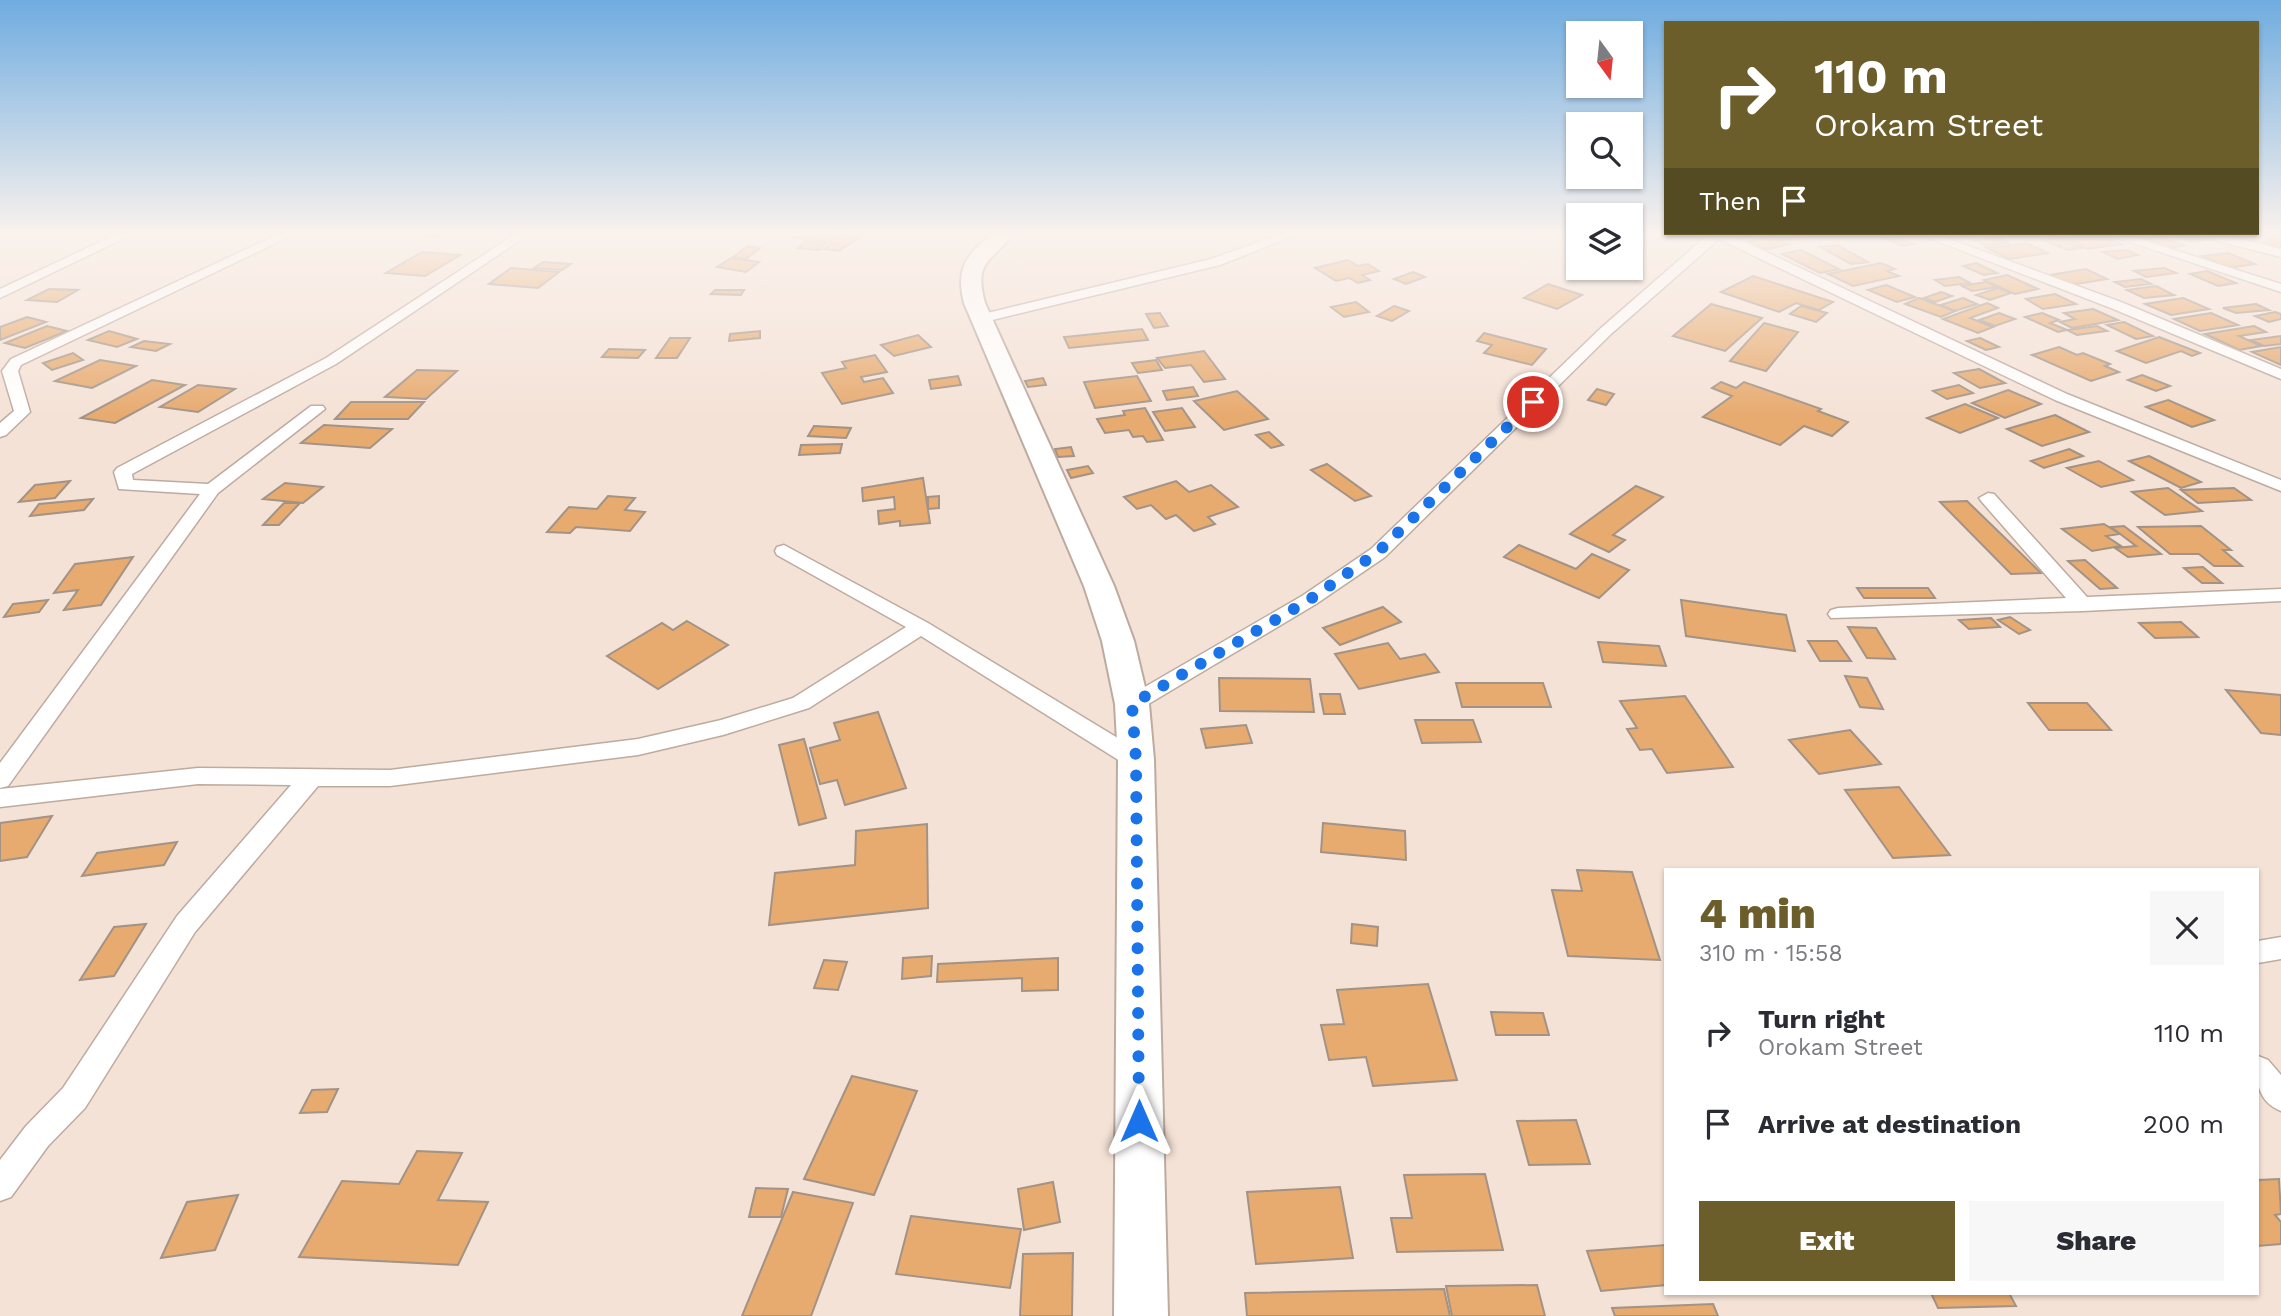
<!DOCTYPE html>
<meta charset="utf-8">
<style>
:root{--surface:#fff;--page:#f7f7f7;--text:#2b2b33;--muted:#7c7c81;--accent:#6b5e2b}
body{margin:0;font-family:"Work Sans",sans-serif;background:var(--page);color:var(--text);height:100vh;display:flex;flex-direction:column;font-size:26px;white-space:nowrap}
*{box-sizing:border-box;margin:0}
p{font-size:23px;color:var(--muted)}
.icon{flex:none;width:38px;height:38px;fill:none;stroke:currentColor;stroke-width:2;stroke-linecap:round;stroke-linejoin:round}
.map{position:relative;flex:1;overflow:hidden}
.sheet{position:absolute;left:1664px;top:868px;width:595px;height:427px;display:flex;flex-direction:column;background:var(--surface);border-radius:0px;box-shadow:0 2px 5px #0004}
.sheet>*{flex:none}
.guide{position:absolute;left:1664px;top:21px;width:595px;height:214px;border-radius:0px;box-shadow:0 2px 5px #0004;background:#6b5e2b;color:#fff;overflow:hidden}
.needle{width:46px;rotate:165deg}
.buttons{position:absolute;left:1566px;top:21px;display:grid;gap:14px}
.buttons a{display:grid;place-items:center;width:77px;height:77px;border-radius:0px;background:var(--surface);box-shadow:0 2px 5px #0004;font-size:35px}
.pin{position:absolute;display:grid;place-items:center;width:60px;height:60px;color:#fff;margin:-30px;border:4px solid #fff;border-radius:50%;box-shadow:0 2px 7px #0007}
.me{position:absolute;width:77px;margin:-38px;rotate:0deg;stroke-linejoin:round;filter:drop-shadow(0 0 5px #0008)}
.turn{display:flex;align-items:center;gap:24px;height:147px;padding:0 35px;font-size:32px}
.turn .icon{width:91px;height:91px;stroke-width:2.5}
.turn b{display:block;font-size:49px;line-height:60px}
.then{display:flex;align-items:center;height:66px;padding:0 35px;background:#0003;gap:14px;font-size:26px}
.round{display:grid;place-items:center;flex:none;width:74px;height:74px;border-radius:0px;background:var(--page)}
.headline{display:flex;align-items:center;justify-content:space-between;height:119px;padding:0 35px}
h1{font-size:42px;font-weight:800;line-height:52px;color:var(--accent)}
.cta{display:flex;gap:14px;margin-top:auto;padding:14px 35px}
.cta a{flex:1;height:80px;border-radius:0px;background:var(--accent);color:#fff;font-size:28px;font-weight:800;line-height:80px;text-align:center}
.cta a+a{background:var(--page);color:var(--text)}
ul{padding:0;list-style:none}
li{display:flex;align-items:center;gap:21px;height:91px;padding:0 35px}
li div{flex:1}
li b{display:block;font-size:26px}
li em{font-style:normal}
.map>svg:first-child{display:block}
.building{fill:#e7aa6f;stroke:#a29386;stroke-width:2}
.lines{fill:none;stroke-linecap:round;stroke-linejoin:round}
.minor-casing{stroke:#bdaba0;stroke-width:3}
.primary-casing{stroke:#bdaba0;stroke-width:4}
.minor{fill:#fff;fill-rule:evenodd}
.primary{fill:#fff;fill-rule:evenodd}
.route{stroke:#1a73e8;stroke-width:12;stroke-dasharray:0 21.6}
</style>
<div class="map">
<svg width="2281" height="1316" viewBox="0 0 2281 1316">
<rect width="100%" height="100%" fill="#f5e2d6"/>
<g class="building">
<path d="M409 233H447L440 237 406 234Z"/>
<path d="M801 233H827L824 235 839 237 844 233H866L839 251 824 249 833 243 794 237Z"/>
<path d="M1769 233H1806L1809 234 1789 241Z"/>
<path d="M1886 233 1912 244 1903 246 1877 235Z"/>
<path d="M2096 233 2121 244 2087 249 2062 237Z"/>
<path d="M2166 233H2185L2203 240 2192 242Z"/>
<path d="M2155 235 2184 245 2171 248 2142 237Z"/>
<path d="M2274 235 2281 237V249L2279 250 2259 245Z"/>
<path d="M1771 236 1789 244 1765 250 1747 242Z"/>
<path d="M1998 237 2009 243 1986 246 1975 240Z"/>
<path d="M2057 238 2081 248 2068 250 2043 240Z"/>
<path d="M805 241 826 243 819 250 798 248Z"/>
<path d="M2026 243 2048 253 2009 259 1987 248Z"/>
<path d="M1837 245 1868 262 1851 264 1820 247Z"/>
<path d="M748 246 760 248 746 259 733 257Z"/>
<path d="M1801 250 1839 269 1820 273 1782 254Z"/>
<path d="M2127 250 2138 255 2118 259 2103 252Z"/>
<path d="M422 252 460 255 425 276 386 273Z"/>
<path d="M2228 253 2255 264 2228 268 2202 256Z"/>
<path d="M731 258 759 262 746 272 717 267Z"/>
<path d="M1348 260 1358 266 1368 264 1379 271 1362 275 1370 280 1358 283 1349 278 1336 281 1315 268Z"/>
<path d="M543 262 571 264 562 270 534 268Z"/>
<path d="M1881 263 1895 269 1887 271 1899 276 1853 286 1828 274Z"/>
<path d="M1976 263 1997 273 1984 275 1963 266Z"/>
<path d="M511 268 559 272 538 288 489 284Z"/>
<path d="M2164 268 2176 273 2146 277 2134 271Z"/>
<path d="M2086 269 2107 279 2070 285 2050 275Z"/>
<path d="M2207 271 2236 283 2218 286 2190 274Z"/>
<path d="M1413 272 1425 277 1406 284 1394 279Z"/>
<path d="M2007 275 2038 289 2015 294 1984 280Z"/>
<path d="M1753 276 1833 302 1819 310 1796 303 1779 312 1721 292Z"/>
<path d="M1959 277 1970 283 1945 286 1935 280Z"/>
<path d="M2141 279 2151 284 2125 287 2115 282Z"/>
<path d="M1986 282 1997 287 1972 291 1962 286Z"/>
<path d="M1548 284 1582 295 1557 309 1524 298Z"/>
<path d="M1886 285 1915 297 1897 302 1868 290Z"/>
<path d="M2156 286 2174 295 2144 298 2127 290Z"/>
<path d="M1998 288 2011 293 1990 300 1976 295Z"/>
<path d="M49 289 78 290 57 302 27 300Z"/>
<path d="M715 290H744L741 295 711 294Z"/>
<path d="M1941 292 1952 296 1935 302 1924 298Z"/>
<path d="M2055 294 2076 304 2043 309 2026 299Z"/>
<path d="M1919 298 1955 311 1941 317 1905 304Z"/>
<path d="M1963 298 1977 304 1955 311 1941 305Z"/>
<path d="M2183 298 2209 309 2171 315 2145 304Z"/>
<path d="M1356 302 1369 312 1344 317 1331 307Z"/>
<path d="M1987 303 1998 308 1970 318 1993 327 1978 333 1943 319Z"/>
<path d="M1711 304 1762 318 1725 351 1673 336Z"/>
<path d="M2256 304 2269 310 2236 313 2223 308Z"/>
<path d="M1394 306 1409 311 1392 321 1377 316Z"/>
<path d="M1801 306 1827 313 1816 322 1790 314Z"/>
<path d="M2093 309 2118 320 2072 328 2060 322 2075 319 2064 313Z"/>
<path d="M2275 312 2281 314V319L2269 322 2255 316Z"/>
<path d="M1160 313 1168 326 1154 328 1146 314Z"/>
<path d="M1999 313 2015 319 1995 326 1979 320Z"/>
<path d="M2042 313 2059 320 2050 323 2067 330 2058 332 2025 317Z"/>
<path d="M2211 313 2238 325 2200 331 2174 319Z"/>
<path d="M27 317 46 322 0 340V327Z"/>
<path d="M2124 322 2153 336 2136 339 2107 325Z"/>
<path d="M1764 323 1798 332 1766 371 1730 361Z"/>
<path d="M47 326 67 331 25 348 5 343Z"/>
<path d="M2097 326 2107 331 2077 335 2067 330Z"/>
<path d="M2254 326 2266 332 2239 336 2261 346 2239 350 2205 334Z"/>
<path d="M1142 329 1148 340 1069 348 1064 337Z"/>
<path d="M109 331 137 339 117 347 88 340Z"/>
<path d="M760 331V338L729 341 730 334Z"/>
<path d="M1484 333 1546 349 1532 365 1484 353 1492 345 1477 341Z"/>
<path d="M918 335 931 347 894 356 881 345Z"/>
<path d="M2281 336V344L2264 346 2251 340Z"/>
<path d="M2159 337 2200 353 2192 356 2181 351 2146 363 2117 351Z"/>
<path d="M670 338H690L677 358H656Z"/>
<path d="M1980 338 1999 347 1986 350 1967 341Z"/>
<path d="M144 341 170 344 156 351 131 347Z"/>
<path d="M2059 347 2077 355 2083 353 2110 364 2105 366 2119 372 2091 381 2032 355Z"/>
<path d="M2281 347V365L2252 352Z"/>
<path d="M609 349 645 350 638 358 602 357Z"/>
<path d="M1204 351 1225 379 1204 382 1191 365 1165 368 1157 358Z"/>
<path d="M73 353 83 360 52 370 43 363Z"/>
<path d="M875 355 887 372 861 377 864 382 883 378 893 393 842 404 822 373 846 368 842 362Z"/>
<path d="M100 360 136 366 92 388 55 381Z"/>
<path d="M1156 360 1162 370 1138 373 1132 363Z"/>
<path d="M1979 369 2005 383 1980 388 1954 373Z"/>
<path d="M417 370 457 371 426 399 385 397Z"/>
<path d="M2142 375 2170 386 2156 391 2128 380Z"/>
<path d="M958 376 961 385 931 389 929 380Z"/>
<path d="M1137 376 1151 401 1095 408 1084 382Z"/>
<path d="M1043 378 1046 385 1028 387 1025 381Z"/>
<path d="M152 380 185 385 115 423 81 418Z"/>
<path d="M1721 382 1736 388 1744 382 1821 409 1818 411 1848 422 1832 436 1804 426 1780 445 1703 417 1732 396 1712 388Z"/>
<path d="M198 385 235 389 198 412 160 407Z"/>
<path d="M1959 385 1973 393 1947 399 1933 391Z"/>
<path d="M1193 387 1198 396 1167 400 1163 391Z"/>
<path d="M1597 389 1614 394 1606 405 1588 400Z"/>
<path d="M2008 390 2041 404 2005 418 1972 403Z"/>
<path d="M1237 391 1268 419 1224 430 1194 401Z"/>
<path d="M2168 400 2214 420 2192 427 2146 407Z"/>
<path d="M351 402H424L408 419H335Z"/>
<path d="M1965 404 1998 418 1960 433 1927 418Z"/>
<path d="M1145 408 1163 440 1147 442 1143 436 1133 437 1129 430 1105 433 1097 419 1125 415 1123 411Z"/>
<path d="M1182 408 1195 427 1165 431 1153 412Z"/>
<path d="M2055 415 2089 432 2042 446 2007 429Z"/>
<path d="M324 425 392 429 370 448 301 443Z"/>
<path d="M814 426 851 428 846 438 808 436Z"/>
<path d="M1269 432 1283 445 1271 448 1256 435Z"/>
<path d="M842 444 840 453 799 455 801 445Z"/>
<path d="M1071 447 1074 456 1058 457 1055 449Z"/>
<path d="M2069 449 2083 456 2044 468 2031 461Z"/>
<path d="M2149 456 2201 482 2181 488 2129 461Z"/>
<path d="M2099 461 2133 480 2101 487 2067 468Z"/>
<path d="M1327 464 1371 496 1355 501 1311 470Z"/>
<path d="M1088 466 1093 473 1071 478 1067 470Z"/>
<path d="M923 478 930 523 900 526V521L879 524 878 511 895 509 894 497 863 501 862 488Z"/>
<path d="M70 481 55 498 19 502 35 485Z"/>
<path d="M1176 481 1189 492 1211 485 1238 507 1208 517 1215 524 1194 531 1176 515 1166 519 1151 505 1137 509 1124 497Z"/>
<path d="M285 483 323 487 303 503 263 499Z"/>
<path d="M1636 486 1663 497 1613 535 1625 540 1609 552 1570 534Z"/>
<path d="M2168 488 2202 511 2165 515 2132 492Z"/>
<path d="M2234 488 2251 500 2198 503 2181 490Z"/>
<path d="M608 496 635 498 625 510 645 512 630 531 576 527 570 533 547 532 569 507 597 509Z"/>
<path d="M939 496V508L928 509V497Z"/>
<path d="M93 499 84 510 30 516 39 504Z"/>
<path d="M1967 501 2041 573 2011 574 1940 502Z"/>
<path d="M284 503H300L279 525H263Z"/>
<path d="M2104 524 2120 534 2106 536 2121 546 2092 551 2062 529Z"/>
<path d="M2124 526 2161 554 2128 557 2115 548 2136 546 2111 527Z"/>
<path d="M2201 526 2231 550H2223L2242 566H2214L2199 554H2170L2138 527Z"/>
<path d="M1519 545 1576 569 1592 554 1629 570 1599 598 1504 557Z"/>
<path d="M133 557 101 605 64 610 78 590 54 593 75 564Z"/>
<path d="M2085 560 2117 588 2100 589 2068 561Z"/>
<path d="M2203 567 2222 583H2202L2184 568Z"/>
<path d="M1857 588H1928L1935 598H1864Z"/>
<path d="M48 600 39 612 4 617 13 604Z"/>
<path d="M1681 600 1786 615 1795 651 1686 636Z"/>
<path d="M1383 607 1401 622 1340 645 1323 628Z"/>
<path d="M2010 617 2030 630 2019 634 1998 620Z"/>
<path d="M1991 618 2000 627 1969 629 1959 620Z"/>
<path d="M687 621 728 645 658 689 607 656 662 623 673 630Z"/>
<path d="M2181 622 2198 637 2155 638 2139 623Z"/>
<path d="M1848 627 1876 628 1895 659 1867 658Z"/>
<path d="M1808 641H1837L1851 661H1820Z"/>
<path d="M1598 642 1659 646 1666 666 1603 662Z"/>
<path d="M1388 643 1400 659 1425 654 1439 672 1359 689 1335 654Z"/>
<path d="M1845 676 1867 678 1883 709 1860 707Z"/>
<path d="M1219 678 1310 679 1314 712 1220 711Z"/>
<path d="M1456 683H1543L1551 707H1462Z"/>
<path d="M2226 690 2281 695V735L2261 733Z"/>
<path d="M1320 694H1340L1345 714H1324Z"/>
<path d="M1685 696 1733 767 1667 773 1652 749 1640 750 1627 729 1637 728 1620 701Z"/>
<path d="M2028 703H2087L2111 730H2049Z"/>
<path d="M878 712 906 788 845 805 837 780 820 784 810 748 840 740 834 723Z"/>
<path d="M1415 720H1473L1481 742 1422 743Z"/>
<path d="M1246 725 1252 743 1206 748 1201 729Z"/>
<path d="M1850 730 1881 764 1819 774 1789 740Z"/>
<path d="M804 739 826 818 799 825 779 745Z"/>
<path d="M1899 787 1950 855 1893 858 1845 790Z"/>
<path d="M52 816 27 857 0 861V823Z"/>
<path d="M1323 823 1405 831 1406 860 1321 852Z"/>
<path d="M927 824 928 908 769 925 775 873 855 865 856 831Z"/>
<path d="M177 842 164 865 82 876 97 853Z"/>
<path d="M1577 870 1632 872 1660 960 1568 956 1552 890 1582 891Z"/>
<path d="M146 924 114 976 80 980 114 927Z"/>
<path d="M1352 924 1378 927 1377 946 1351 943Z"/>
<path d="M932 956 931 976 902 979 903 958Z"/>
<path d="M1058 958V990L1022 991V978L937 982 938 964Z"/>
<path d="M824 960 847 962 838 990 814 988Z"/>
<path d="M1428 984 1457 1080 1373 1086 1366 1057 1329 1060 1321 1025 1344 1024 1337 990Z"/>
<path d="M1491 1012 1543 1013 1549 1035H1496Z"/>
<path d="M852 1076 917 1091 874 1195 804 1179Z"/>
<path d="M338 1089 327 1112 300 1113 312 1090Z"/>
<path d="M1576 1120 1590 1164 1529 1165 1517 1121Z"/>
<path d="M417 1151 462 1153 438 1200 488 1202 458 1265 299 1257 342 1181 399 1184Z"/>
<path d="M1485 1174 1503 1250 1397 1252 1391 1218H1412L1404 1175Z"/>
<path d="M2279 1179 2281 1214 2275 1215 2281 1222V1244L2258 1246V1180Z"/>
<path d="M1053 1182 1060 1222 1024 1230 1018 1189Z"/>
<path d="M1340 1187 1353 1258 1256 1264 1247 1192Z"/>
<path d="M756 1188 788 1189 781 1217H749Z"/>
<path d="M793 1192 853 1203 811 1316H742Z"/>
<path d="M238 1195 215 1250 161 1258 187 1202Z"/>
<path d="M911 1216 1021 1229 1010 1288 896 1274Z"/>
<path d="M1666 1245V1285L1601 1291 1587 1251Z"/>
<path d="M1073 1253 1072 1316H1020L1023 1254Z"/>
<path d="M1537 1285 1545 1316H1452L1446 1286Z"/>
<path d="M1444 1289 1450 1316H1247L1245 1293Z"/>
<path d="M1931 1293H2009L2016 1306 1938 1308Z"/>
<path d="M1713 1304 1718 1316H1615L1612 1308Z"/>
</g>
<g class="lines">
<g class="minor-casing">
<g id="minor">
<path d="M119 233H135L0 298V289Z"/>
<path d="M281 233H297L21 365 18 371 30 412 6 435 0 437V423L14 411 2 371 11 359Z"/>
<path d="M517 233H531L336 364 132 474 133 480 208 484 311 406H323L325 409 218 493 8 786 0 788V763L200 494 119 489 114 472 117 468 326 358Z"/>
<path d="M1284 233H1301L1220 265 980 323 973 319 975 316 1211 259Z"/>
<path d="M1710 233H1726L2067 394 2281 480V491L2055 400 1719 239 1611 334 1385 557 1316 604 1140 709 1132 711 1124 709 1121 704 1124 699 1302 596 1371 549 1601 328Z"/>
<path d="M1916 233H1933L2121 302 2281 369V379L2111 308Z"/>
<path d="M2103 233H2121L2281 284V292Z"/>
<path d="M2196 233H2217L2281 249V257L2198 236Z"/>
<path d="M1988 493 1994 494 2087 597 2281 589V601L2083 611 1831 618 1828 614 1831 610 1838 608 2066 598 1982 502 1979 498Z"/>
<path d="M784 545 928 623 1144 754 1148 760 1144 766 1136 768 1128 766 921 636 809 708 723 735 638 755 390 786H318L195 932 85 1108 48 1146 11 1197 0 1201V1160L26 1126 63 1088 177 916 291 785 198 784 0 807V789L198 768 390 770 638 739 721 720 793 698 906 627 777 555 775 551 777 547Z"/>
<path d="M2281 937V959L2258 963V941Z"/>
<path d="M2258 1056 2268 1060 2281 1075V1111C2256 1101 2256 1079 2258 1056Z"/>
</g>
</g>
<g class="primary-casing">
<path id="primary" d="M992 233H1014C992 262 973 260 985 303L1114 586 1134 641 1149 704 1154 760 1168 1316H1114L1118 760 1115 704 1102 641 1084 586 964 303C955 267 967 256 992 233Z"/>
</g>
<use href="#minor" class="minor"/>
<use href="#primary" class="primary"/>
</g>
<linearGradient id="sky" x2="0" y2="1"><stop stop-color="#6face0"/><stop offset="0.56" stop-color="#faf2ed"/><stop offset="1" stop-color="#faf2ed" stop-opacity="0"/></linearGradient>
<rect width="2281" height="417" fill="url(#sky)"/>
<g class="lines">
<path class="route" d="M1139 1121 1136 760 1132 704 1309 600 1378 552 1533 402"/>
</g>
</svg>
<div class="buttons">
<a><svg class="needle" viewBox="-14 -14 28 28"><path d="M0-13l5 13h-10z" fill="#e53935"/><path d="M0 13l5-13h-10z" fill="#7c7c81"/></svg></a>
<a><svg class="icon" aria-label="search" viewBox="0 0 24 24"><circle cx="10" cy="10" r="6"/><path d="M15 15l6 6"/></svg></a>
<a><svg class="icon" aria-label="layers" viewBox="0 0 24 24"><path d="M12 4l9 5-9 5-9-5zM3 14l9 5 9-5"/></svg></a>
</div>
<div class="pin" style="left:1533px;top:402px;background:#d93025"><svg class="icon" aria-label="arrive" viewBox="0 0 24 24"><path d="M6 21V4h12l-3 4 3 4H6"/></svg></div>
<svg class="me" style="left:1139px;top:1121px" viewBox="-20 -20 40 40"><path d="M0-17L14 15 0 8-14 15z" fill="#1a73e8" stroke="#fff" stroke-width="4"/></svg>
<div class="guide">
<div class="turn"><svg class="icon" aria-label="right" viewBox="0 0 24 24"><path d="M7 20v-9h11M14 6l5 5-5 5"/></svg><div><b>110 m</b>Orokam Street</div></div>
<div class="then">Then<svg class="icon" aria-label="arrive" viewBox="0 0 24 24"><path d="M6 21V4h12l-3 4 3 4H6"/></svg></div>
</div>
<section class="sheet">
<div class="headline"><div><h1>4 min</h1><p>310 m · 15:58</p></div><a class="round"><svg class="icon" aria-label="close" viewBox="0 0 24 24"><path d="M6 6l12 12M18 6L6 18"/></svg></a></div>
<ul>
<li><svg class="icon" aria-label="right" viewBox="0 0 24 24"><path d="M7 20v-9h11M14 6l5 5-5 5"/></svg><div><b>Turn right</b><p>Orokam Street</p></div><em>110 m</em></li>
<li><svg class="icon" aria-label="arrive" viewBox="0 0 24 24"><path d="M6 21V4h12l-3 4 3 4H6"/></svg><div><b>Arrive at destination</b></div><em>200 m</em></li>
</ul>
<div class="cta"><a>Exit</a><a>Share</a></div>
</section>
</div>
